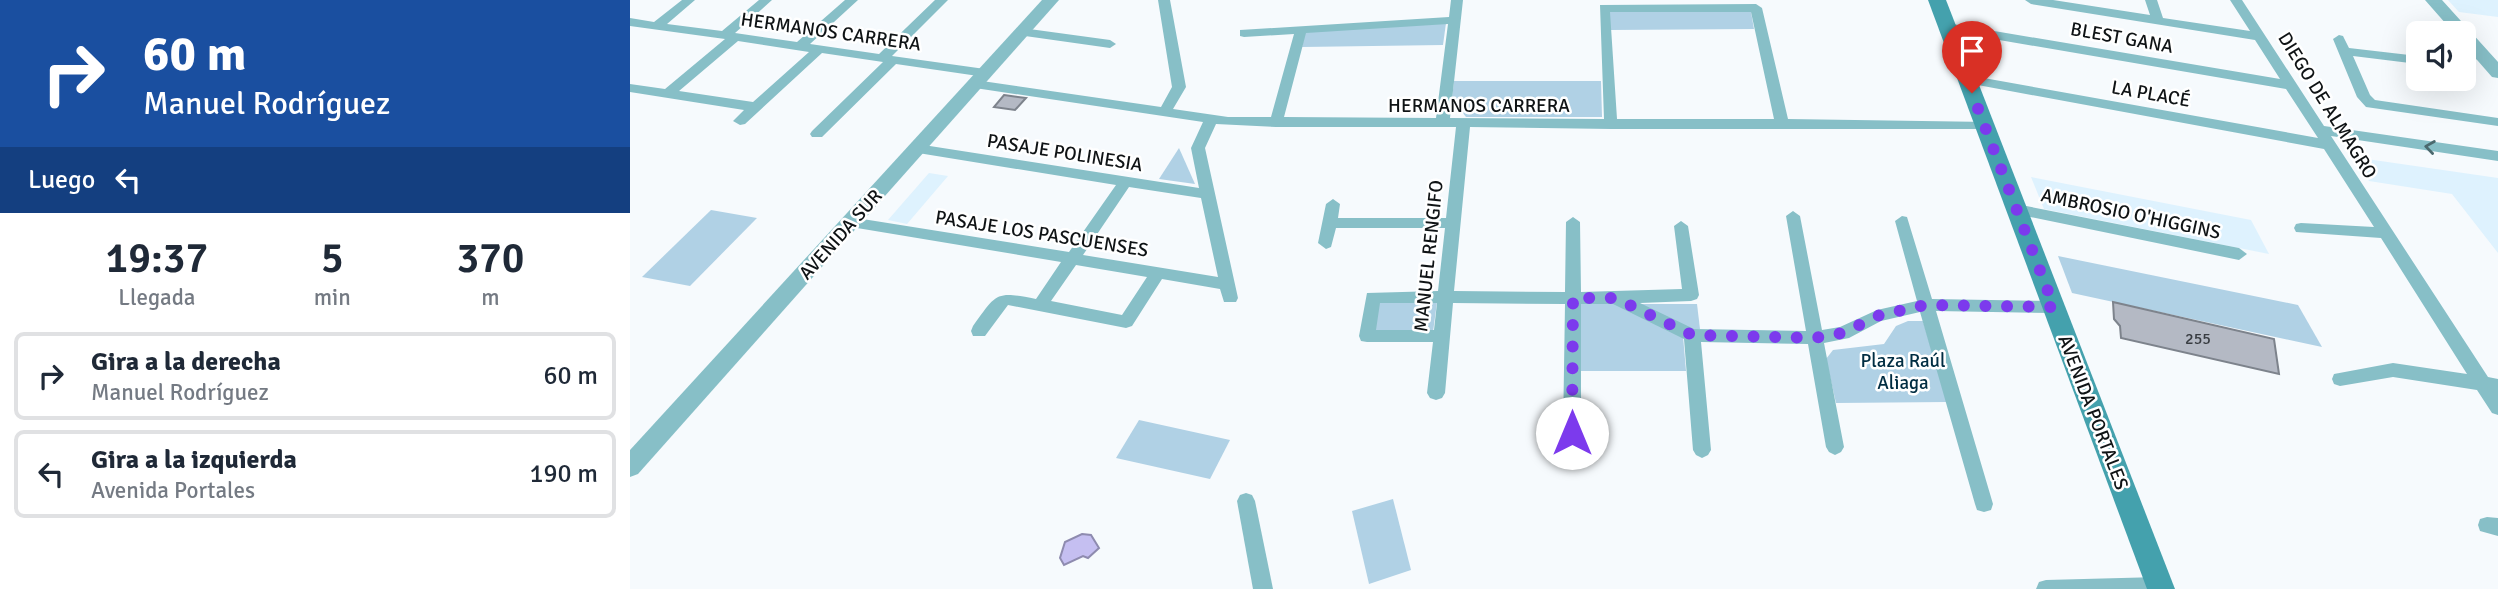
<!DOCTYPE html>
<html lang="es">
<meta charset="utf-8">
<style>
:root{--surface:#fff;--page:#f6f6f7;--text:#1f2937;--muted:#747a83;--line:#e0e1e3}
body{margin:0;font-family:Signika,sans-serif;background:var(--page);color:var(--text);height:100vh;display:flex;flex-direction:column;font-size:26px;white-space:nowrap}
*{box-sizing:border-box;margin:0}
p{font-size:23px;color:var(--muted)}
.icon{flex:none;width:38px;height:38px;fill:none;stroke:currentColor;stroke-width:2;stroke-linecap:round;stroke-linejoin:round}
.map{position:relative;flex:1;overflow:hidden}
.drawer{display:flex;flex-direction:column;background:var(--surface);width:630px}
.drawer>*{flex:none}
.banner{background:#1a4fa0;color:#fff;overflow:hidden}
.controls{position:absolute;left:1776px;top:21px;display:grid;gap:14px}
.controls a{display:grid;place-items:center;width:70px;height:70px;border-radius:10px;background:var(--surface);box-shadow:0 7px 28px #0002;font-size:35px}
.pin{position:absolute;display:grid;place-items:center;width:60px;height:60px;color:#fff;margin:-72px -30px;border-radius:50% 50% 50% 0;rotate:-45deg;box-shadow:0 0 7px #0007}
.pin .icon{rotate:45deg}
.me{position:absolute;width:77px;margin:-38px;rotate:0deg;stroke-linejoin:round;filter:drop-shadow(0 0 5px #0008)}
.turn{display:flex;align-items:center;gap:24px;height:147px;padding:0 28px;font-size:32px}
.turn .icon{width:91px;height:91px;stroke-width:2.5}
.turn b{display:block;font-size:49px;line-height:60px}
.then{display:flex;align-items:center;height:66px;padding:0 28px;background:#0003;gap:14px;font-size:26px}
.eta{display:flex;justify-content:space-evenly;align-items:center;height:119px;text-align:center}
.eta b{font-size:42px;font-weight:600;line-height:49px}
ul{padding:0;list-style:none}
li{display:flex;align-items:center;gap:21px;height:88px;margin:0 14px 10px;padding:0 14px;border:4px solid var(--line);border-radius:10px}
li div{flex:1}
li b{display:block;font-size:26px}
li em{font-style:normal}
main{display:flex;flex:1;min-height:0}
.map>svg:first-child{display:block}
.built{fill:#def2fe}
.green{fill:#b0d1e5}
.water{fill:#c5bff1;stroke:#8e8baf;stroke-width:2}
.building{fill:#b4b9c4;stroke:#7d838c;stroke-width:2}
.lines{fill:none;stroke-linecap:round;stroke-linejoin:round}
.minor{fill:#87bfc7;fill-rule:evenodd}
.tertiary{fill:#87bfc7;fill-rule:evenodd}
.secondary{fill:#44a1ad;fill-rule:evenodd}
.oneway{stroke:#4b696e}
.route{stroke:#7c3aed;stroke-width:12;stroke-dasharray:0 21.6}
.labels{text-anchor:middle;stroke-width:5;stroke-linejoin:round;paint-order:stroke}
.number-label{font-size:16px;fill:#383c41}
.street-label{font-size:19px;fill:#0f1315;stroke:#fff}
.park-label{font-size:19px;fill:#002d42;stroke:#fff}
</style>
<main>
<section class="drawer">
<div class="banner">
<div class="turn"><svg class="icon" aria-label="right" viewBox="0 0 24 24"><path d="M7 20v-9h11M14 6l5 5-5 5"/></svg><div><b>60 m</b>Manuel Rodríguez</div></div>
<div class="then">Luego<svg class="icon" aria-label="left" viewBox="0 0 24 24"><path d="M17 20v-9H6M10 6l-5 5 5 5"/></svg></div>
</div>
<div class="eta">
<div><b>19:37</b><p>Llegada</p></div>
<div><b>5</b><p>min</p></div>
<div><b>370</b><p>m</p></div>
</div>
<ul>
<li><svg class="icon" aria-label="right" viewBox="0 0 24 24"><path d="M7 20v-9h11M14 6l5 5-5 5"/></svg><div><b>Gira a la derecha</b><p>Manuel Rodríguez</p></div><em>60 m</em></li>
<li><svg class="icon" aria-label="left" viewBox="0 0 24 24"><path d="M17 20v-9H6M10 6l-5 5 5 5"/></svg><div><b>Gira a la izquierda</b><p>Avenida Portales</p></div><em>190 m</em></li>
</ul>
</section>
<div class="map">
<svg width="1868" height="589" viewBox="0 0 1868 589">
<rect width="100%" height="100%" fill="#f6fafd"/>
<g class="built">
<path d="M1818 0H1868V17L1829 12Z"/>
<path d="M1723 157 1868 178V253L1822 194 1739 181Z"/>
<path d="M299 173 318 176 277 224 258 220Z"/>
<path d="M1401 177 1621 220 1639 254 1414 209Z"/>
</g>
<g class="green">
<path d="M979 12H1121L1124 29 980 30Z"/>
<path d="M816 23 813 45 672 47 675 32Z"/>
<path d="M824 81H971L972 117H836L822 99Z"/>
<path d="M549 148 565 184 529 179Z"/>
<path d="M81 210 127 218 60 286 12 277Z"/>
<path d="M1428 256 1668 305 1692 347 1442 293Z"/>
<path d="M747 301 807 302 803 332 742 331Z"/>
<path d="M950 304H986L1053 336 1056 371H951Z"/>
<path d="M1008 304H1067L1070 329H1060Z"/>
<path d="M1278 321H1293L1317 402 1206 403 1196 359 1203 350 1254 344 1266 326Z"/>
<path d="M509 420 600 440 580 479 486 458Z"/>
<path d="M763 499 781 570 739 584 722 511Z"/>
</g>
<path class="water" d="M452 534 461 535 469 548 458 558 453 556 434 565 430 558 435 542Z"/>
<g class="building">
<path d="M374 95 396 98 385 110 364 107Z"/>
<path d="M1483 302 1644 339 1649 374 1491 338 1490 326 1484 319Z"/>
</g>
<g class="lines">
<g class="minor">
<path d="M52 0H65L37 24 92 31 129 0H142L105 33 167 42 215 0H228L180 44 249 54 305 0H318L262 56 355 69 361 73 355 77 266 64 192 137H182L180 134 182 131 253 62 192 53 115 124 110 125 103 121 114 110 0 92V84L35 89 95 39 0 26V18L24 22ZM108 41 179 52 123 102 49 91Z"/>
<path d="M528 0H540L556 87 543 109 598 117H641L664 34 614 37 610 36V30L819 17 821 0H833L820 118 974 119 970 5 1126 4 1132 8 1158 119 1359 122 1361 125 1354 129H981L840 127 824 291 935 292 936 222 943 217 950 222 951 292 1052 289 1044 226 1051 221 1058 226 1069 295 1067 299 1061 301 1010 303 1064 329 1176 331 1156 216 1163 211 1170 216 1192 330 1210 327 1247 310 1287 301 1265 221 1272 216 1277 217 1302 299 1424 301 1430 303 1432 307 1430 311 1424 313 1306 311 1363 504 1361 510 1354 512 1347 510 1345 504 1290 312 1251 321 1219 338 1194 343 1214 447 1211 452 1205 455 1199 452 1196 447 1178 344 1071 342 1081 450 1078 455 1072 458 1066 455 1063 450 1054 339 983 304H951V433L948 438 942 440 936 438 933 433 935 304 823 303 815 393 812 398 806 400 800 398 797 393 803 342H737L731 341 729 336 737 293 808 291 815 228H706L701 247 696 249 688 243 696 204 703 199 710 204 708 218H816L826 127H646L586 124 575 148 608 298 606 302H594L590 289 532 279 502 326 496 328 378 305 355 336H343L341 331 343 326C367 293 365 291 406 299L431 262 215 226 213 222 220 217 439 252 486 185 282 152 280 149 287 144 569 188 561 148 573 122 345 88 338 84 345 80 531 107 542 87ZM980 12H1121L1144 119H987ZM818 24 806 118 654 117 676 33ZM499 187 571 198 588 277 453 255ZM446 265 517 277 492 315 421 301ZM750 303H807L804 330H746Z"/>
<path d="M1395 0H1423L1520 15 1515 0H1527L1533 18 1620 31 1600 0H1612L1694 126 1868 151V161L1701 136 1858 377 1868 379V415L1862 413 1847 390 1763 377 1710 386 1704 384 1702 379 1704 374 1763 363 1837 374 1751 238 1666 232 1664 228 1666 224 1671 223 1744 227 1694 149 1337 83 1330 79 1337 75 1688 138 1656 89 1317 31 1311 27 1317 23 1650 79 1625 40 1401 4Z"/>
<path d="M392 28 480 40 486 44 480 48 388 35 386 32Z"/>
<path d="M1709 35 1713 36 1719 48 1788 56V64L1723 56 1740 95 1745 100 1868 118V126L1736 107 1727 97 1703 39Z"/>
<path d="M1852 51 1858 55 1856 58 1834 61V53Z"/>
<path d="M1386 204 1609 248 1617 254 1609 260 1381 213 1379 209Z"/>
<path d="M616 493 622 495 625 501 643 589H623L607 501 610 495Z"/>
<path d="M1857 517 1868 518V536L1850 531 1848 525 1850 519Z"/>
<path d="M1529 577 1536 579 1537 589H1406L1409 582 1416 580Z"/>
</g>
<g class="tertiary">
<path d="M412 0H429L8 474 0 477V450Z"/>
<path d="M1795 0H1812L1868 62V78L1862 77 1834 45V33H1824Z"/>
</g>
<path class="secondary" d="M1298 0H1316L1545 589H1517Z"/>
</g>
<defs><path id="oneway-chevron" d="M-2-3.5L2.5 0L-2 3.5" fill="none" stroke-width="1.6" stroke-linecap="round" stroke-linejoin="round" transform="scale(1.75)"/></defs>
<use class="oneway" href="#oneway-chevron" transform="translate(1800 147) rotate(-172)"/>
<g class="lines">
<path class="route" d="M942 433 943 298H985L1062 335 1184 338 1213 333 1247 316 1295 305 1424 307 1342 93"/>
</g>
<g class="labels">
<g class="number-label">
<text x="1568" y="344">255</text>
</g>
<g class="street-label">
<text transform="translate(201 31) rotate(8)" y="7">HERMANOS CARRERA</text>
<text transform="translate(1492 37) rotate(10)" y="7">BLEST GANA</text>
<text transform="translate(1521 93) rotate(10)" y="7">LA PLACÉ</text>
<text x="849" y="112">HERMANOS CARRERA</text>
<text transform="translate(1698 105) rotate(58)" y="7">DIEGO DE ALMAGRO</text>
<text transform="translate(435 152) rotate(9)" y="7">PASAJE POLINESIA</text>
<text transform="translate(1501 213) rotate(12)" y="7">AMBROSIO O'HIGGINS</text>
<text transform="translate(412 233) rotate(9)" y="7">PASAJE LOS PASCUENSES</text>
<text transform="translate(210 234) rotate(-48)" y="7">AVENIDA SUR</text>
<text transform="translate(798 256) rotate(-84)" y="7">MANUEL RENGIFO</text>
<text transform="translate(1464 412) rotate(69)" y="7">AVENIDA PORTALES</text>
</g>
<g class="park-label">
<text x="1273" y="367">Plaza Raúl<tspan x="1273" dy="22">Aliaga</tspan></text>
</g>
</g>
</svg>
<div class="controls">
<a><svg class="icon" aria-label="sound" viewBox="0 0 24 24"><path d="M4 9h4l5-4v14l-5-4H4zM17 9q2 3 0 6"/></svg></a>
</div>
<div class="pin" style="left:1342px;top:93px;background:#d93025"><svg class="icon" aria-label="arrive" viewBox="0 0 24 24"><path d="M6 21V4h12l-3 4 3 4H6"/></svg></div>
<svg class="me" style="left:942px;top:433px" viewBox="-20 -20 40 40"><circle r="19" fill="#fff"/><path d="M0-13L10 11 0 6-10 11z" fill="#7c3aed"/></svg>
</div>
</main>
